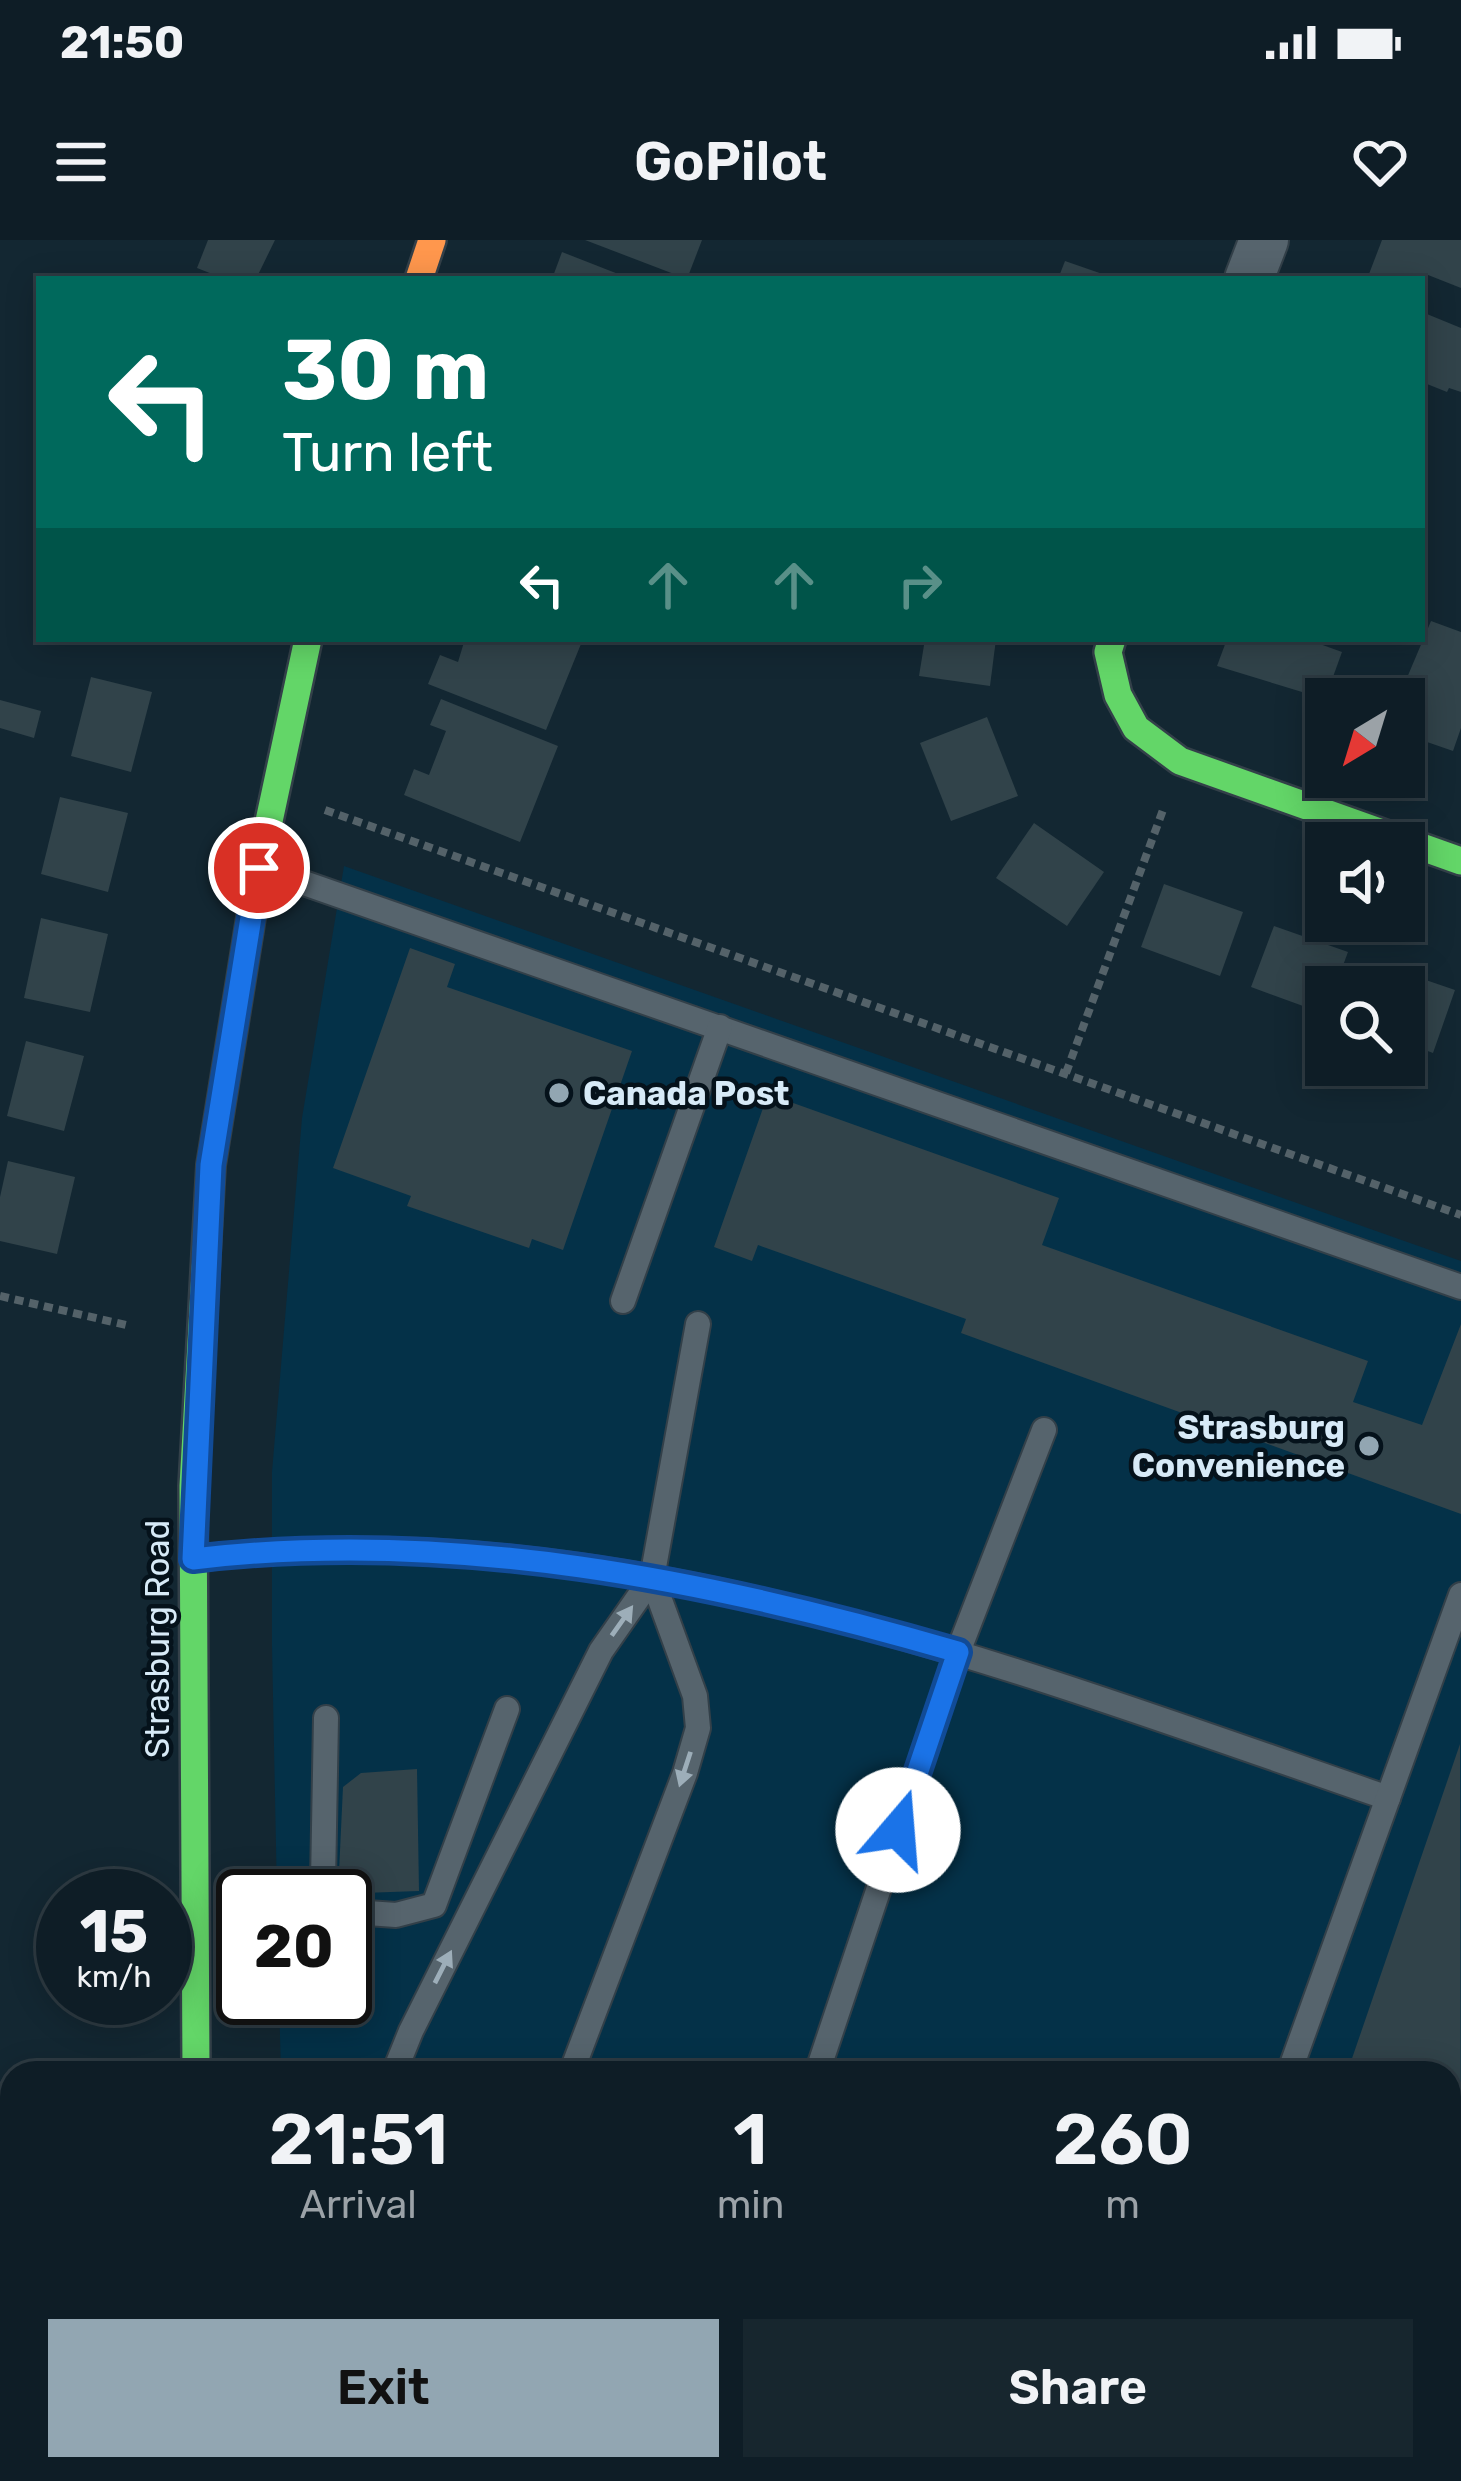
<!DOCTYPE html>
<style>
:root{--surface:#0e1d26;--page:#17262e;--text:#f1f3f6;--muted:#9ba2a7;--line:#2e3b43;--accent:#92a6b2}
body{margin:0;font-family:Rubik,sans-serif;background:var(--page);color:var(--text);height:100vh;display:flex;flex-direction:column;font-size:45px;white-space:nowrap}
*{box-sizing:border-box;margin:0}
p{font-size:39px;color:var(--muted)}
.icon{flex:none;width:66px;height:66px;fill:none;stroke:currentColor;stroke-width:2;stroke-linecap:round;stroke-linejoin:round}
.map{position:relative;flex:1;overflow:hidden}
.panel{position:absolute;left:0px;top:1821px;width:1461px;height:420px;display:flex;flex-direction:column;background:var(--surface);border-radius:36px 36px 0 0;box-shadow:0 6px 30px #0003,0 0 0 3px var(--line)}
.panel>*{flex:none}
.guide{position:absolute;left:36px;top:36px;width:1389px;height:366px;border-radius:0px;box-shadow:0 6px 30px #0003,0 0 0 3px var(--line);background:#00695c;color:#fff;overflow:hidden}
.needle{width:78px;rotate:218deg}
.fabs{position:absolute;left:1305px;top:438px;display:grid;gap:24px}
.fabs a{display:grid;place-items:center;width:120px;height:120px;border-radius:0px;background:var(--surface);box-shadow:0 6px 30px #0003,0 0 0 3px var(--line);font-size:60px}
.speed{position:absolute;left:36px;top:1629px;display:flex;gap:24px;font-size:60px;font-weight:700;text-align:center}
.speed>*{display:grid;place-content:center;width:156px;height:156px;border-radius:50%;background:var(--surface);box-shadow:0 6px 30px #0003,0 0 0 3px var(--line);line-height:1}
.speed small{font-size:30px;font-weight:400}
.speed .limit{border:6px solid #111;border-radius:18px;background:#fff;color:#111}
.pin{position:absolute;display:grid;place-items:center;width:102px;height:102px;color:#fff;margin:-51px;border:6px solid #fff;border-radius:50%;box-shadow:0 3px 12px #0007}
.me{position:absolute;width:132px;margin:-66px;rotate:18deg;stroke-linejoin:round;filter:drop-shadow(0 0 9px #0008)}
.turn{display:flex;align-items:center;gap:42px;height:252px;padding:0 48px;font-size:54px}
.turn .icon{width:156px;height:156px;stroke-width:2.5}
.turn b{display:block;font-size:84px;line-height:102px}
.lanes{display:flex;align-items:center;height:114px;padding:0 48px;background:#0003;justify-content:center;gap:60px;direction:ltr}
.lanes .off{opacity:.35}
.eta{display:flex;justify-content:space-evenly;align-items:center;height:204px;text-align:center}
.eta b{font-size:72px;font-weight:600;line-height:84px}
.button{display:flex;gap:24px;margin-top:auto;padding:24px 48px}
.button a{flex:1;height:138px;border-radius:0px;background:var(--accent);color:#111;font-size:48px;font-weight:600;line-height:138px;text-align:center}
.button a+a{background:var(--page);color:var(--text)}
.status{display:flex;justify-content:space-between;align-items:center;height:84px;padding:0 60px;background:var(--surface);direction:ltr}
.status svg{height:33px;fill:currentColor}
header{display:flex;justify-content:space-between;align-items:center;height:156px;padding:0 48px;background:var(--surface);font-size:54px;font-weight:600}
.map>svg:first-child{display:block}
.built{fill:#043148}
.green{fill:#452c18}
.building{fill:#31434a}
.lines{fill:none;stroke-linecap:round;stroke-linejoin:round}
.lane-casing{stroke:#334049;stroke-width:28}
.street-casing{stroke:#334049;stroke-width:52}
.fast-casing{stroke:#334049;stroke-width:32}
.slow-casing{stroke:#334049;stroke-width:32}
.path{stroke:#546269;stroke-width:8;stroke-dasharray:9 6;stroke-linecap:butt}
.lane{stroke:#56646d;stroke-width:24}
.street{stroke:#56646d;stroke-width:48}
.fast{stroke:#63d668;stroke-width:27}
.slow{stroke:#ff974d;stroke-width:27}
.oneway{fill:#9daeb9}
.route-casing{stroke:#114b97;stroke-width:30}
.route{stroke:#1a73e8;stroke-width:21}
.poi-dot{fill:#92a6b2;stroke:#05121b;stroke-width:4.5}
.labels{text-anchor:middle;stroke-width:9;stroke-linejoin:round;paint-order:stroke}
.poi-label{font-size:33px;font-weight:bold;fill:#d7eaf7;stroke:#05121b;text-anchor:start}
.street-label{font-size:33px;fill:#d7eaf7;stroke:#05121b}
</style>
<div class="status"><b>21:50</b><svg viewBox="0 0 49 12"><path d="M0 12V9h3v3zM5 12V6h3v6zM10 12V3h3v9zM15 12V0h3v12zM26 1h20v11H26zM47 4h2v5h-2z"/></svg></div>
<header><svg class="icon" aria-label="menu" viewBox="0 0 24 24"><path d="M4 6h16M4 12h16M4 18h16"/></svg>GoPilot<svg class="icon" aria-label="heart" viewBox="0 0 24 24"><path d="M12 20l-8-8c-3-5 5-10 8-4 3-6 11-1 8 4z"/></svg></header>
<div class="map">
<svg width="1461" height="2241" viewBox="0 0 1461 2241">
<rect width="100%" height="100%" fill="#132732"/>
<path class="built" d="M344 626 1461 1021V2241H578L554 2229H1449V1833H281L279 1758H345V1656H277L272 1406V1232L302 878Z"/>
<g class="green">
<path d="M12 1926V2229H125V2241H0V1928Z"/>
<path d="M312 2229H605L628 2241H312Z"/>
</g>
<g class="building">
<path d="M208 0H275L256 39H225L197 28Z"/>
<path d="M585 0H702L687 39Z"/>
<path d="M1382 0H1461V48L1423 33 1421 39H1382L1369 34Z"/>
<path d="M562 12 631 39H552Z"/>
<path d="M1065 21 1114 38 1113 39H1058Z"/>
<path d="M1422 72 1461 88V152L1449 148 1447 152 1422 142Z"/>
<path d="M1431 381 1461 392V488L1453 511 1404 494V459H1398Z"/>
<path d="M465 399H583L546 490 428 444 440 415 458 422Z"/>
<path d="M925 399H996L990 446 919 436Z"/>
<path d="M1227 399H1306L1342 412 1325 459 1217 426Z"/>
<path d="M91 437 152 452 131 532 71 516Z"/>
<path d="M441 459 558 506 520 602 404 555 414 529 429 535 446 491 430 485Z"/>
<path d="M0 460 41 471 34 498 0 488Z"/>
<path d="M987 477 1018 556 951 581 920 503Z"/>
<path d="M60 557 128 573 108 652 41 634Z"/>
<path d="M1034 583 1104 632 1067 686 996 638Z"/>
<path d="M1164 644 1243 672 1220 736 1141 707Z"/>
<path d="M41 678 108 694 90 772 24 758Z"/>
<path d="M1274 686 1348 712 1335 747H1326L1325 774 1251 747Z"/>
<path d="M410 708 455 724 447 747 632 811 563 1010 532 999 529 1008 407 966 411 956 333 928Z"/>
<path d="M1382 725 1455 750 1433 813 1404 802V747H1375Z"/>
<path d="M26 801 84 816 64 891 7 876Z"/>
<path d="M768 854 1059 958 1042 1005 1368 1121 1353 1162 1422 1185 1461 1084V1274L961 1093 966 1079 758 1005 752 1021 714 1007Z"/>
<path d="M8 921 75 937 57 1014 0 1001V957Z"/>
<path d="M1460 1504 1461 1981 1450 2016 1449 1833H1347Z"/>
<path d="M417 1529 419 1651 363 1653 339 1632 343 1547 361 1533Z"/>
<path d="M1449 2092 1461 2096V2241H1161L1165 2229H1449Z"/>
</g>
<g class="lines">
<g class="lane-casing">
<g id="lane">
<path d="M261 628 1461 1047"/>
<path d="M623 1061 720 787"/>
<path d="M195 1319C609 1269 1005 1426 1388 1558"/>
<path d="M326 1478 323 1642 338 1656"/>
<path d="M345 1663 353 1672 396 1675 434 1665 507 1469"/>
<path d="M394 1833 411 1791 601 1411 652 1338 698 1084"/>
<path d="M571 1833 685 1533 698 1488 695 1456 652 1338"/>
<path d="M817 1833 958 1412 1044 1190"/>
<path d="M1289 1833 1461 1355"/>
<path d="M697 2229 698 2241"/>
<path d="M789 2229V2241"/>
<path d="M1112 2241 1116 2229"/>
</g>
</g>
<g class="street-casing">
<path id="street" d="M1249 39 1264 0"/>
</g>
<g class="fast-casing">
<g id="fast">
<path d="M1112 399 1108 412 1118 455 1136 488 1180 521 1461 621"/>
<path d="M196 1833 193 1246 211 925 259 628 308 399"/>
<path d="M200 2229V2241"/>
</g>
</g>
<g class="slow-casing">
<path id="slow" d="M419 39 432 0"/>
</g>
<g class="path">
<path d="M325 570 1461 975"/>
<path d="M1066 833 1163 570"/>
<path d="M0 1056 126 1085"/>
</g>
<use href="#lane" class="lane"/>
<use href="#street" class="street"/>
<use href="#fast" class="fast"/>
<use href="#slow" class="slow"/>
</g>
<defs><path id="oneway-solid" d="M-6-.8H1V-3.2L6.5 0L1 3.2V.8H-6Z" transform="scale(3)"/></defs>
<g class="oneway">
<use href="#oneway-solid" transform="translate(622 1381) rotate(-55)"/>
<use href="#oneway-solid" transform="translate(685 1529) rotate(108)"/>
<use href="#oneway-solid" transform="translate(443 1727) rotate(-63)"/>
</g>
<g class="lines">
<g class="route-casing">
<path id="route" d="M259 628 211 925 193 1319C451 1288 711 1340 958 1412L898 1590"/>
</g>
<use href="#route" class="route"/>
</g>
<g class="poi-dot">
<circle cx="559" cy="853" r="12"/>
<circle cx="1369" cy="1206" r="12"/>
</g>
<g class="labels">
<g class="poi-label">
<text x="583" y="865">Canada Post</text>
<text x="1345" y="1199" text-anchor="end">Strasburg<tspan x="1345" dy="38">Convenience</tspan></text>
</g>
<g class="street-label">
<text transform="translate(157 1399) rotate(-90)" y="12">Strasburg Road</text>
</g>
</g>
</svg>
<div class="fabs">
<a><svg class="needle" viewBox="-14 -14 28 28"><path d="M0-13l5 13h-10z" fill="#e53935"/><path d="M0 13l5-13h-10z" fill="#9ba2a7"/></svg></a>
<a><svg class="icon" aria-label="sound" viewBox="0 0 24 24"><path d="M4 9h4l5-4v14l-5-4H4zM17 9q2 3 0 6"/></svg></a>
<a><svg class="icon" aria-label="search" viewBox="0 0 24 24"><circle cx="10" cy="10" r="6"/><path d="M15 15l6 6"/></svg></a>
</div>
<div class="speed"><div>15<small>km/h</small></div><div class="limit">20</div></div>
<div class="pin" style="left:259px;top:628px;background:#d93025"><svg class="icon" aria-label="arrive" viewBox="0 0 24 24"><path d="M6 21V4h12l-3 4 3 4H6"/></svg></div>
<svg class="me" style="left:898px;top:1590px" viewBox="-20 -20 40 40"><circle r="19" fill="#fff"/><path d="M0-13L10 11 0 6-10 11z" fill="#1a73e8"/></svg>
<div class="guide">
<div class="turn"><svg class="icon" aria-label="left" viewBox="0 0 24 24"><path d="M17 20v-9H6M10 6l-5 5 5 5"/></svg><div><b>30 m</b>Turn left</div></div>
<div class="lanes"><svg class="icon" aria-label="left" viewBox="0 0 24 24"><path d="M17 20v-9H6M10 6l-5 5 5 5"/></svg><svg class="icon off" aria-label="ahead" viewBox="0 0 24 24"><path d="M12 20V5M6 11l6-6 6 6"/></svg><svg class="icon off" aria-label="ahead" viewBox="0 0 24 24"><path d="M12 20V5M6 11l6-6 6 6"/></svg><svg class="icon off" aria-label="right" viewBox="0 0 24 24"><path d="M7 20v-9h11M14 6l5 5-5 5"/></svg></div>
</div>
<section class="panel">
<div class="eta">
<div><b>21:51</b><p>Arrival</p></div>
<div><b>1</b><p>min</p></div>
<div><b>260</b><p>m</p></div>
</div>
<div class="button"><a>Exit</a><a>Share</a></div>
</section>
</div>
